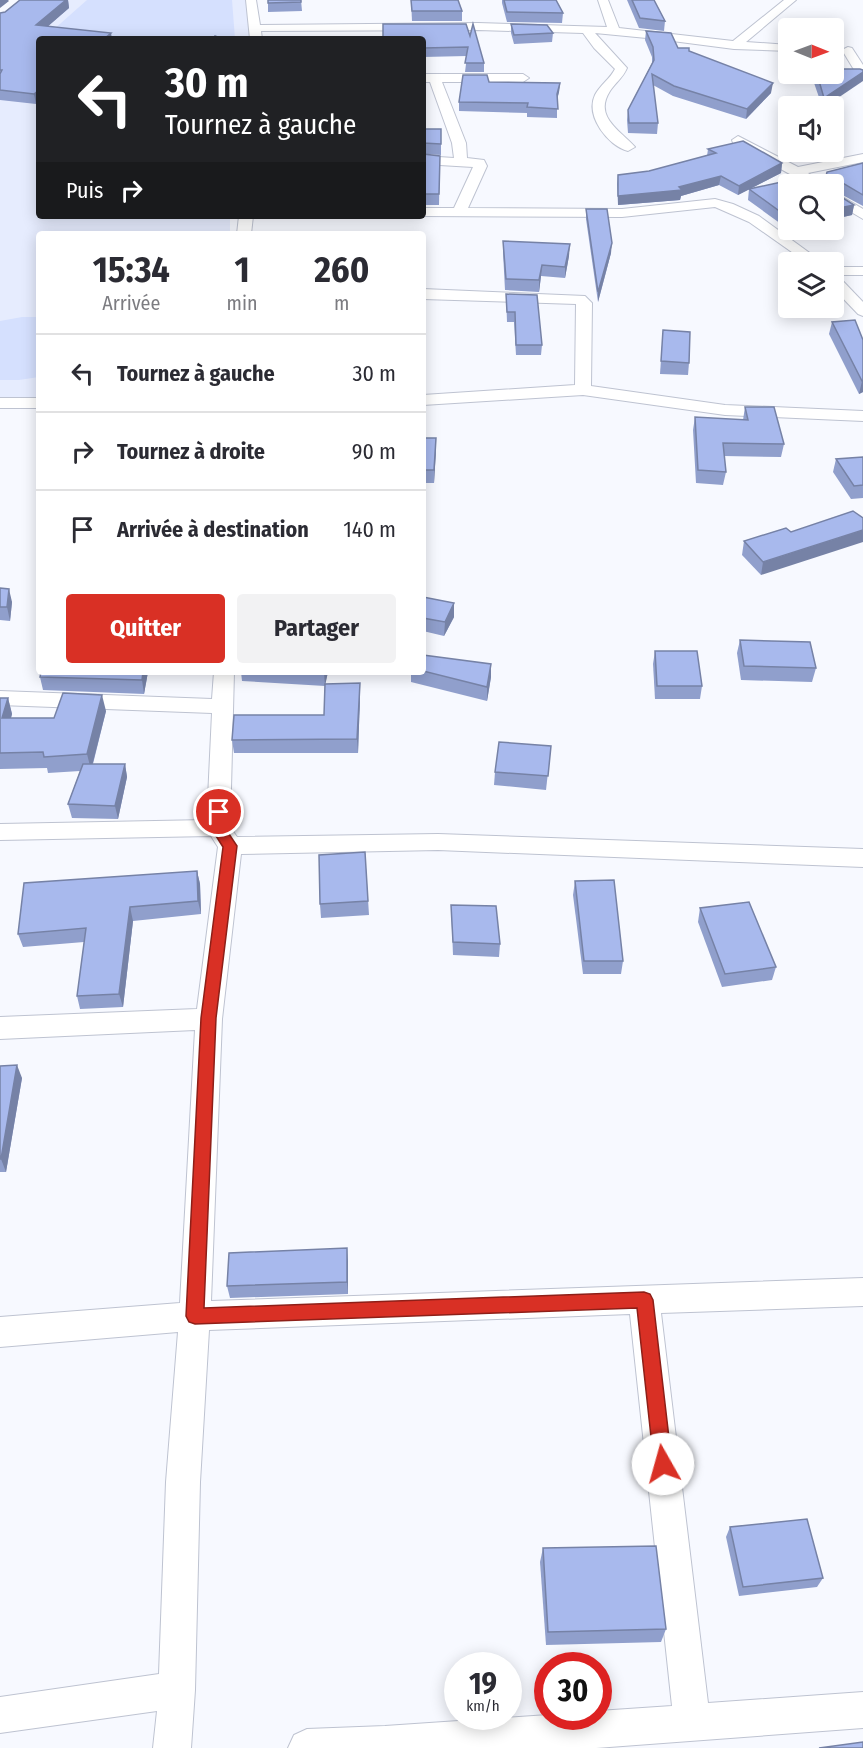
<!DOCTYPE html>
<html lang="fr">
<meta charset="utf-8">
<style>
:root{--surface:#fff;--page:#f2f2f3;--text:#2b2b33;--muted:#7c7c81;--line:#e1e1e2;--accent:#d93025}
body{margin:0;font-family:"Fira Sans Condensed",sans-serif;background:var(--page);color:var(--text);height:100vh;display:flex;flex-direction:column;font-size:22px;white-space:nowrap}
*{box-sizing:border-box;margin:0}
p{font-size:20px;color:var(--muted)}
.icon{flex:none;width:33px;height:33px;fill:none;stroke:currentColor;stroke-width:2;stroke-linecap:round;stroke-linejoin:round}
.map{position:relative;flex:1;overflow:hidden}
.drawer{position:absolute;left:36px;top:231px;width:390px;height:444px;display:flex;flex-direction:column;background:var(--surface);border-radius:6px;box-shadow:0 3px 15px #0003}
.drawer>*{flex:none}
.hud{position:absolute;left:36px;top:36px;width:390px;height:183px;border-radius:6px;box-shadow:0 3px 15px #0003;background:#202124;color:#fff;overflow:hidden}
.needle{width:39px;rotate:91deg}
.fabs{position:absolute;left:778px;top:18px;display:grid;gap:12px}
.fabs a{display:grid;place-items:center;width:66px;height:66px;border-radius:6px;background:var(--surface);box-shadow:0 3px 15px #0003;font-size:30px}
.speed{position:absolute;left:444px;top:1652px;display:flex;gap:12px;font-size:30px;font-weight:700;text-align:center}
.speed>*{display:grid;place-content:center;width:78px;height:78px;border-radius:50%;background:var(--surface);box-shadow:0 3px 15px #0003;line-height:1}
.speed small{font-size:15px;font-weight:400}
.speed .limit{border:9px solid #d22;background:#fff;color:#111}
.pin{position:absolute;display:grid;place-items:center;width:51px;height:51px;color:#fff;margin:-26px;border:3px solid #fff;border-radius:50%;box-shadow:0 2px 6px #0007}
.me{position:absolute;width:66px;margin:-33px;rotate:353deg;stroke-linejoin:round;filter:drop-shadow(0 0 4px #0008)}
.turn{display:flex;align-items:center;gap:21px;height:126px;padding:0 30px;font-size:27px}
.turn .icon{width:78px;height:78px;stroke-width:2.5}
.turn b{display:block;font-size:42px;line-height:51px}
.then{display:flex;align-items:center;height:57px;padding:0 30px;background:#0003;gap:12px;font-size:22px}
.eta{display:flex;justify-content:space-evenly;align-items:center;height:102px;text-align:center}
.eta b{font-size:36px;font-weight:700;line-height:42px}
.button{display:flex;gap:12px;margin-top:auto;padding:12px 30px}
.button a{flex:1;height:69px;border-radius:6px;background:var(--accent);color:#fff;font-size:24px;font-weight:700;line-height:69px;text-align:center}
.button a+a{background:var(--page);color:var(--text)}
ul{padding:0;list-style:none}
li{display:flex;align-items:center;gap:18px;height:78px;padding:0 30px;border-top:2px solid var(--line)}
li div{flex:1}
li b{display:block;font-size:22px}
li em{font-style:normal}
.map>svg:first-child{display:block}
.built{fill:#e6ecfe}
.green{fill:#d5e0fe}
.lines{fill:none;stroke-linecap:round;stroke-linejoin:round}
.street-casing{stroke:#bec3d1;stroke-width:2}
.street{fill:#fff;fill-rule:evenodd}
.wall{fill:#909fcc}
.shaded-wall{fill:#7682a6}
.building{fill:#a8b9ed;stroke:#7682a6;stroke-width:1.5}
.route{fill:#d93025;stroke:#8d1f18;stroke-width:1.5}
</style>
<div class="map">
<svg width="863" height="1748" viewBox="0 0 863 1748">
<rect width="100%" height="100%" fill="#f7f9ff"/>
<path class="built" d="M49 0H246L252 39H39V216H230V234H39V398H0V36Z"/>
<g class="green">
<path d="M87 0H232L235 39H132L52 31Z"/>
<path d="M22 317H39V377L19 380H0V321Z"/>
</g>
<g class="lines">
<g class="street-casing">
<g id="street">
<path d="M246 0H256L260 25 478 23 607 27 598 0H608L619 28 733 41 784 0H796L746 42 789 45V51L734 49 657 39 595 33 627 68C623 78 615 83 610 91 593 117 621 131 635 147L628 151C608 146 585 116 595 95 600 85 610 79 615 69L594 48 583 33 478 30 261 31 262 39H250Z"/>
<path d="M848 47 852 48 863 65V79L859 78 842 50Z"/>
<path d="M423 74H523L529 78 523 82H442L466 143 467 158 484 160 487 166 468 208 622 209 715 199 733 204 759 216 822 262H806L749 222 715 207 622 217 422 216 423 208H454L473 167 423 164V156L454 158 452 143 430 82H423Z"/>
<path d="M738 136 798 167 863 154V162L808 173 824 184H808L733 143 732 140Z"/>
<path d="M834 192 863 209V219L834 202Z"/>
<path d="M239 216H253L251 234H237Z"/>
<rect x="834" y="267" width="29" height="8"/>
<path d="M834 275 839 277 863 302V316L858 314 834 289Z"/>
<path d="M423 289 585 296 592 303 591 386 725 405 863 411V421L725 415 583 395 423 405V395L575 385 576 304 423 299Z"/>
<rect x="0" y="398" width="39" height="10"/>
<path d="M214 672H234L230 827 237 837 438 834 863 849V867L438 850 241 854 222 1019 211 1301 863 1278V1306L661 1313 708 1703 863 1692V1728L596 1748H288L294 1735 307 1729 385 1726 548 1715 598 1716V1711L672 1706 630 1314 209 1330 200 1482 195 1690 191 1748H153L157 1711 0 1733V1697L159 1674 166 1482 178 1332 0 1347V1317L180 1303 195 1030 0 1039V1017L197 1009 218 847 211 836 0 840V824L207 820 212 713 0 705V691L212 699Z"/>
</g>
</g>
<use href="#street" class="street"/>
</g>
<g class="wall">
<path d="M20 0H68L69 8 48 26 36 104 0 100V13L5 12Z"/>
<path d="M301 0 302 11 268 12V3Z"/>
<path d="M411 0 462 11V21H412Z"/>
<path d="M502 0H556L563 13 562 23 507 22 502 3Z"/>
<path d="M627 0H654L665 21 664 31 639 28Z"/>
<path d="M511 24 553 33 552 42 514 44 511 33Z"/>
<path d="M646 31 678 48 689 51 771 93 746 119 673 96 653 85 658 123 657 134 628 133 627 120 628 110 652 63V57L645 40Z"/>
<path d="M470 36 484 63V72H465L467 56 423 57V39Z"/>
<path d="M814 74H834L826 106H822L813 80Z"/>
<path d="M560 83 559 92 557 100V118L527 117V113L459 111V102Z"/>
<path d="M423 129H441V155L423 154Z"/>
<path d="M708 149 782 163 781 173 738 195 719 185 681 196 680 200 618 205 617 184 618 175 649 171 707 156Z"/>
<path d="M423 154 440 156 439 205H423Z"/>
<path d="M863 163V206L835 191V193L854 205 852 215 834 219V184H789V229H788L748 200 749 189 826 176Z"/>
<path d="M586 209 611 253 598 302 586 219Z"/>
<path d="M503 241 569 256 565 278 541 276 539 292 505 290 503 252Z"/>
<path d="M506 294 542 345 541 355H516L514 322H507Z"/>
<path d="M832 322 863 340V392L859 394 829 334Z"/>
<path d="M663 330 689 363 688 375 660 374Z"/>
<path d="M745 407 784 444 781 457 724 456 726 472 723 485 696 483 693 430 695 417 743 420Z"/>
<path d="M423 438H436L434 483H423Z"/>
<path d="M863 457V498L851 499 833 472 836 459Z"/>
<path d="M786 528 761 575 742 555 744 541Z"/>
<path d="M0 588 12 602 10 621 0 620Z"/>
<path d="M423 597 454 603V617L444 636 423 631Z"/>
<path d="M740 640 816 668 812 682 741 680 737 653Z"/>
<path d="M655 651 702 686 700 699H655L653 664Z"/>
<path d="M423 655 491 677 487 701 411 682V672H423Z"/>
<path d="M148 672 144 694 43 690 40 677Z"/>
<path d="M241 672H328L325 684 360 697 358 753H234L232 740 324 715 325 686 242 681Z"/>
<path d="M0 698H8L12 714 11 718H54L106 711 93 764H125L127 777 118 819 72 818 68 804 80 771 48 773 47 768 0 769Z"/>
<path d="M551 746 546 790 494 785 495 772Z"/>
<path d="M365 852 369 915 321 918 320 904Z"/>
<path d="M197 871 200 884 201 914 133 921 123 1007 80 1009 77 996 84 942 23 947 18 934Z"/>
<path d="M575 881 623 961 621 974H583L573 895Z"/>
<path d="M451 905 500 944 499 957 453 955Z"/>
<path d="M700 908 776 967 772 980 722 987 698 922Z"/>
<path d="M0 1066 22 1078 6 1172H0Z"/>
<path d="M348 1261V1294L230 1298 227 1286Z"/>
<path d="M730 1527 823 1578 817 1587 739 1596 726 1537Z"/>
<path d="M543 1548 666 1629 661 1642 546 1645 540 1562Z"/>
</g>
<g class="shaded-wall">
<path d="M0 0H8L9 1 0 8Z"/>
<path d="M66 0H68L69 8 38 35 36 25Z"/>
<path d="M111 33 112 39H104Z"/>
<path d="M863 72V81L826 106H823L824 98Z"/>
<path d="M560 83 559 92 556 103 557 94Z"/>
<path d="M773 83 771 93 746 119 747 109Z"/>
<path d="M39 90V102L36 104 34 94Z"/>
<path d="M782 163 781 173 738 195 739 186Z"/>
<path d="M721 176 719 185 681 196 680 200 618 205V196L679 187Z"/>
<path d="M854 205 852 215 834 219V209Z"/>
<path d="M612 243 611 253 598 302V292Z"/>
<path d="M570 244 569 256 565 278V267Z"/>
<path d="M542 265 541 276 539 292V280Z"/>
<path d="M862 381H863V392L859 394Z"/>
<path d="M436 438V451L434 483V470Z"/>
<path d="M863 530V542L761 575 763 562Z"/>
<path d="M9 589 12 602 10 621 7 607Z"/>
<path d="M454 603V617L444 636 445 622Z"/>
<path d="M491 664V677L487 701V687Z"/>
<path d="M143 672H148L144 694 142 680Z"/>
<path d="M324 672H328L325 686Z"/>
<path d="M360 683V697L358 753 357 739Z"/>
<path d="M102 695 106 711 91 770 87 754Z"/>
<path d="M8 698 12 714 6 735 2 718Z"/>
<path d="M125 764 127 777 118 819 115 806Z"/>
<path d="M197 871 200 884 201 914 198 901Z"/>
<path d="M130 907 133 921 123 1007 119 994Z"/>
<path d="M17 1065 22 1078 6 1172 1 1159Z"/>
<path d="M347 1248 348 1261V1294L347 1282Z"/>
</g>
<g class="building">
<path d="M20 0H66L36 25 111 33 104 39H39V90L34 94 0 90V74L2 70H0V13L5 12Z"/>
<path d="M268 0H301V2L268 3Z"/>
<path d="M411 0H458L462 11H412Z"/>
<path d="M504 0H556L563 13 507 12Z"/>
<path d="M632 0H654L665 21 640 18Z"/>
<path d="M383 24H466L470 36 473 24 484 63H465L468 47 423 48V39H383Z"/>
<path d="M511 24 547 25 553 33 514 35Z"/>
<path d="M646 31 671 33 678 48H689V51L773 83 747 109 674 86 652 74 658 123H629L628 110 654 60 653 47Z"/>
<path d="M215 36 223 39H214Z"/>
<path d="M834 69H860L863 70V72L824 98 817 74H834Z"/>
<path d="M463 75H487L489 82 560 83 557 94 558 109 527 107 528 103 459 102Z"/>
<path d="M423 129H441V144L423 143Z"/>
<path d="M743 141 782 163 739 186 721 176 679 187 682 190 618 196V175L649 171 716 153 708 149Z"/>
<path d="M423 154 440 156 439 194H423Z"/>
<path d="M863 163V195L836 179 835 193 854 205 834 209V184H789V218L749 189 809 176H826L827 172Z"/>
<path d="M586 209H607L612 243 598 292Z"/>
<path d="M503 241 570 244 565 267 542 265 539 280 506 279Z"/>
<path d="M506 294 537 295 542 345H516L515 312H507Z"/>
<path d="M855 320 863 340V381H862L832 322Z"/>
<path d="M663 330 690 332 689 363 661 361Z"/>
<path d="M745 407H774L784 444 723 443 726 472 698 470 695 417 748 420Z"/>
<path d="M423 438H436L434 470H423Z"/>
<path d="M863 457V485L854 486 836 459Z"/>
<path d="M853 511 863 518V530L763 562 744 541 786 528 791 532Z"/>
<path d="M0 588 9 589 7 607H0Z"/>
<path d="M423 597 454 603 445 622 423 618Z"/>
<path d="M740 640 810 642 816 668 744 666Z"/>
<path d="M655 651H697L702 686H657Z"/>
<path d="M423 655 491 664 487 687 423 671Z"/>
<path d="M41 672H143L142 680 40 677Z"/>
<path d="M360 683 357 739 232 740 234 715H324L325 684Z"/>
<path d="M63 693 102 695 87 754 44 757 43 752 0 753V698H8L2 718H54Z"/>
<path d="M499 742 551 746 548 776 495 772Z"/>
<path d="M83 764H125L115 806 68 804Z"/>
<path d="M365 852 368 901 320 904 319 855Z"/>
<path d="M197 871 198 901 130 907 119 994 77 996 86 928 18 934 24 883Z"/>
<path d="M614 880 623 961H584L575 881Z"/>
<path d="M749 902 776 967 725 974 700 908Z"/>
<path d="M451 905 496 906 500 944 453 942Z"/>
<path d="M17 1065 1 1159H0V1066Z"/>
<path d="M347 1248V1282L227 1286 229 1253Z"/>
<path d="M807 1519 823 1578 743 1587 730 1527Z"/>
<path d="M656 1546 666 1629 548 1632 543 1548Z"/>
<path d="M863 1742V1748H819Z"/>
</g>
<path class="route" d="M219 808 225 812V828L237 846 216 1018 204 1308 644 1292 650 1294 653 1300 672 1464 669 1471 663 1474 656 1471 654 1464 637 1308 195 1324 189 1322 186 1316 201 1018 223 847 211 828 212 812Z"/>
</svg>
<div class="fabs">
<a><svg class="needle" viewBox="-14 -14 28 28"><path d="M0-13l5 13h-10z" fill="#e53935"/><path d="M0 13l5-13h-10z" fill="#7c7c81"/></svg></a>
<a><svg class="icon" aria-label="sound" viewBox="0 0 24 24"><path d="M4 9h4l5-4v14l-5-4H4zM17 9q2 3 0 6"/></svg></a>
<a><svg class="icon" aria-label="search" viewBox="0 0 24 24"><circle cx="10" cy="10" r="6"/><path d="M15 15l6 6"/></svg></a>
<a><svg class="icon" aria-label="layers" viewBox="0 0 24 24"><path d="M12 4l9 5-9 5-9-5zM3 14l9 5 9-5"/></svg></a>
</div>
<div class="speed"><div>19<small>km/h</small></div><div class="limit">30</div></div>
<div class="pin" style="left:219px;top:812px;background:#d93025"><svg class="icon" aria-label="arrive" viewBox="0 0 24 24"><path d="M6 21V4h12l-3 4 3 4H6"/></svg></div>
<svg class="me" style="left:663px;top:1464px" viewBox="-20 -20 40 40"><circle r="19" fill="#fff"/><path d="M0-13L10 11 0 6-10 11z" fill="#d93025"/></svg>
<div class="hud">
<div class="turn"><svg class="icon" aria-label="left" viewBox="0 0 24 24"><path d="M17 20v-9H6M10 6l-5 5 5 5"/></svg><div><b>30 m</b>Tournez à gauche</div></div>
<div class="then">Puis<svg class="icon" aria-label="right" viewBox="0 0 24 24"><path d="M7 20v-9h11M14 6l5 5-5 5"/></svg></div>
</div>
<section class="drawer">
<div class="eta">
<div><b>15:34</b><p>Arrivée</p></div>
<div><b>1</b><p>min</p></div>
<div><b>260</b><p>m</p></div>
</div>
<ul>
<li><svg class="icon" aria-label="left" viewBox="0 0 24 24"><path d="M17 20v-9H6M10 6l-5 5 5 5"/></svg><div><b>Tournez à gauche</b></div><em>30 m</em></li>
<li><svg class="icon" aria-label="right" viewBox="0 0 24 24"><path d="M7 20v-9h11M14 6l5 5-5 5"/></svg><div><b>Tournez à droite</b></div><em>90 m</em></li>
<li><svg class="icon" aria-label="arrive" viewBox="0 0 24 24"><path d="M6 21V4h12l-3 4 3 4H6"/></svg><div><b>Arrivée à destination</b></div><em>140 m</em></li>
</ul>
<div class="button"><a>Quitter</a><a>Partager</a></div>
</section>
</div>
